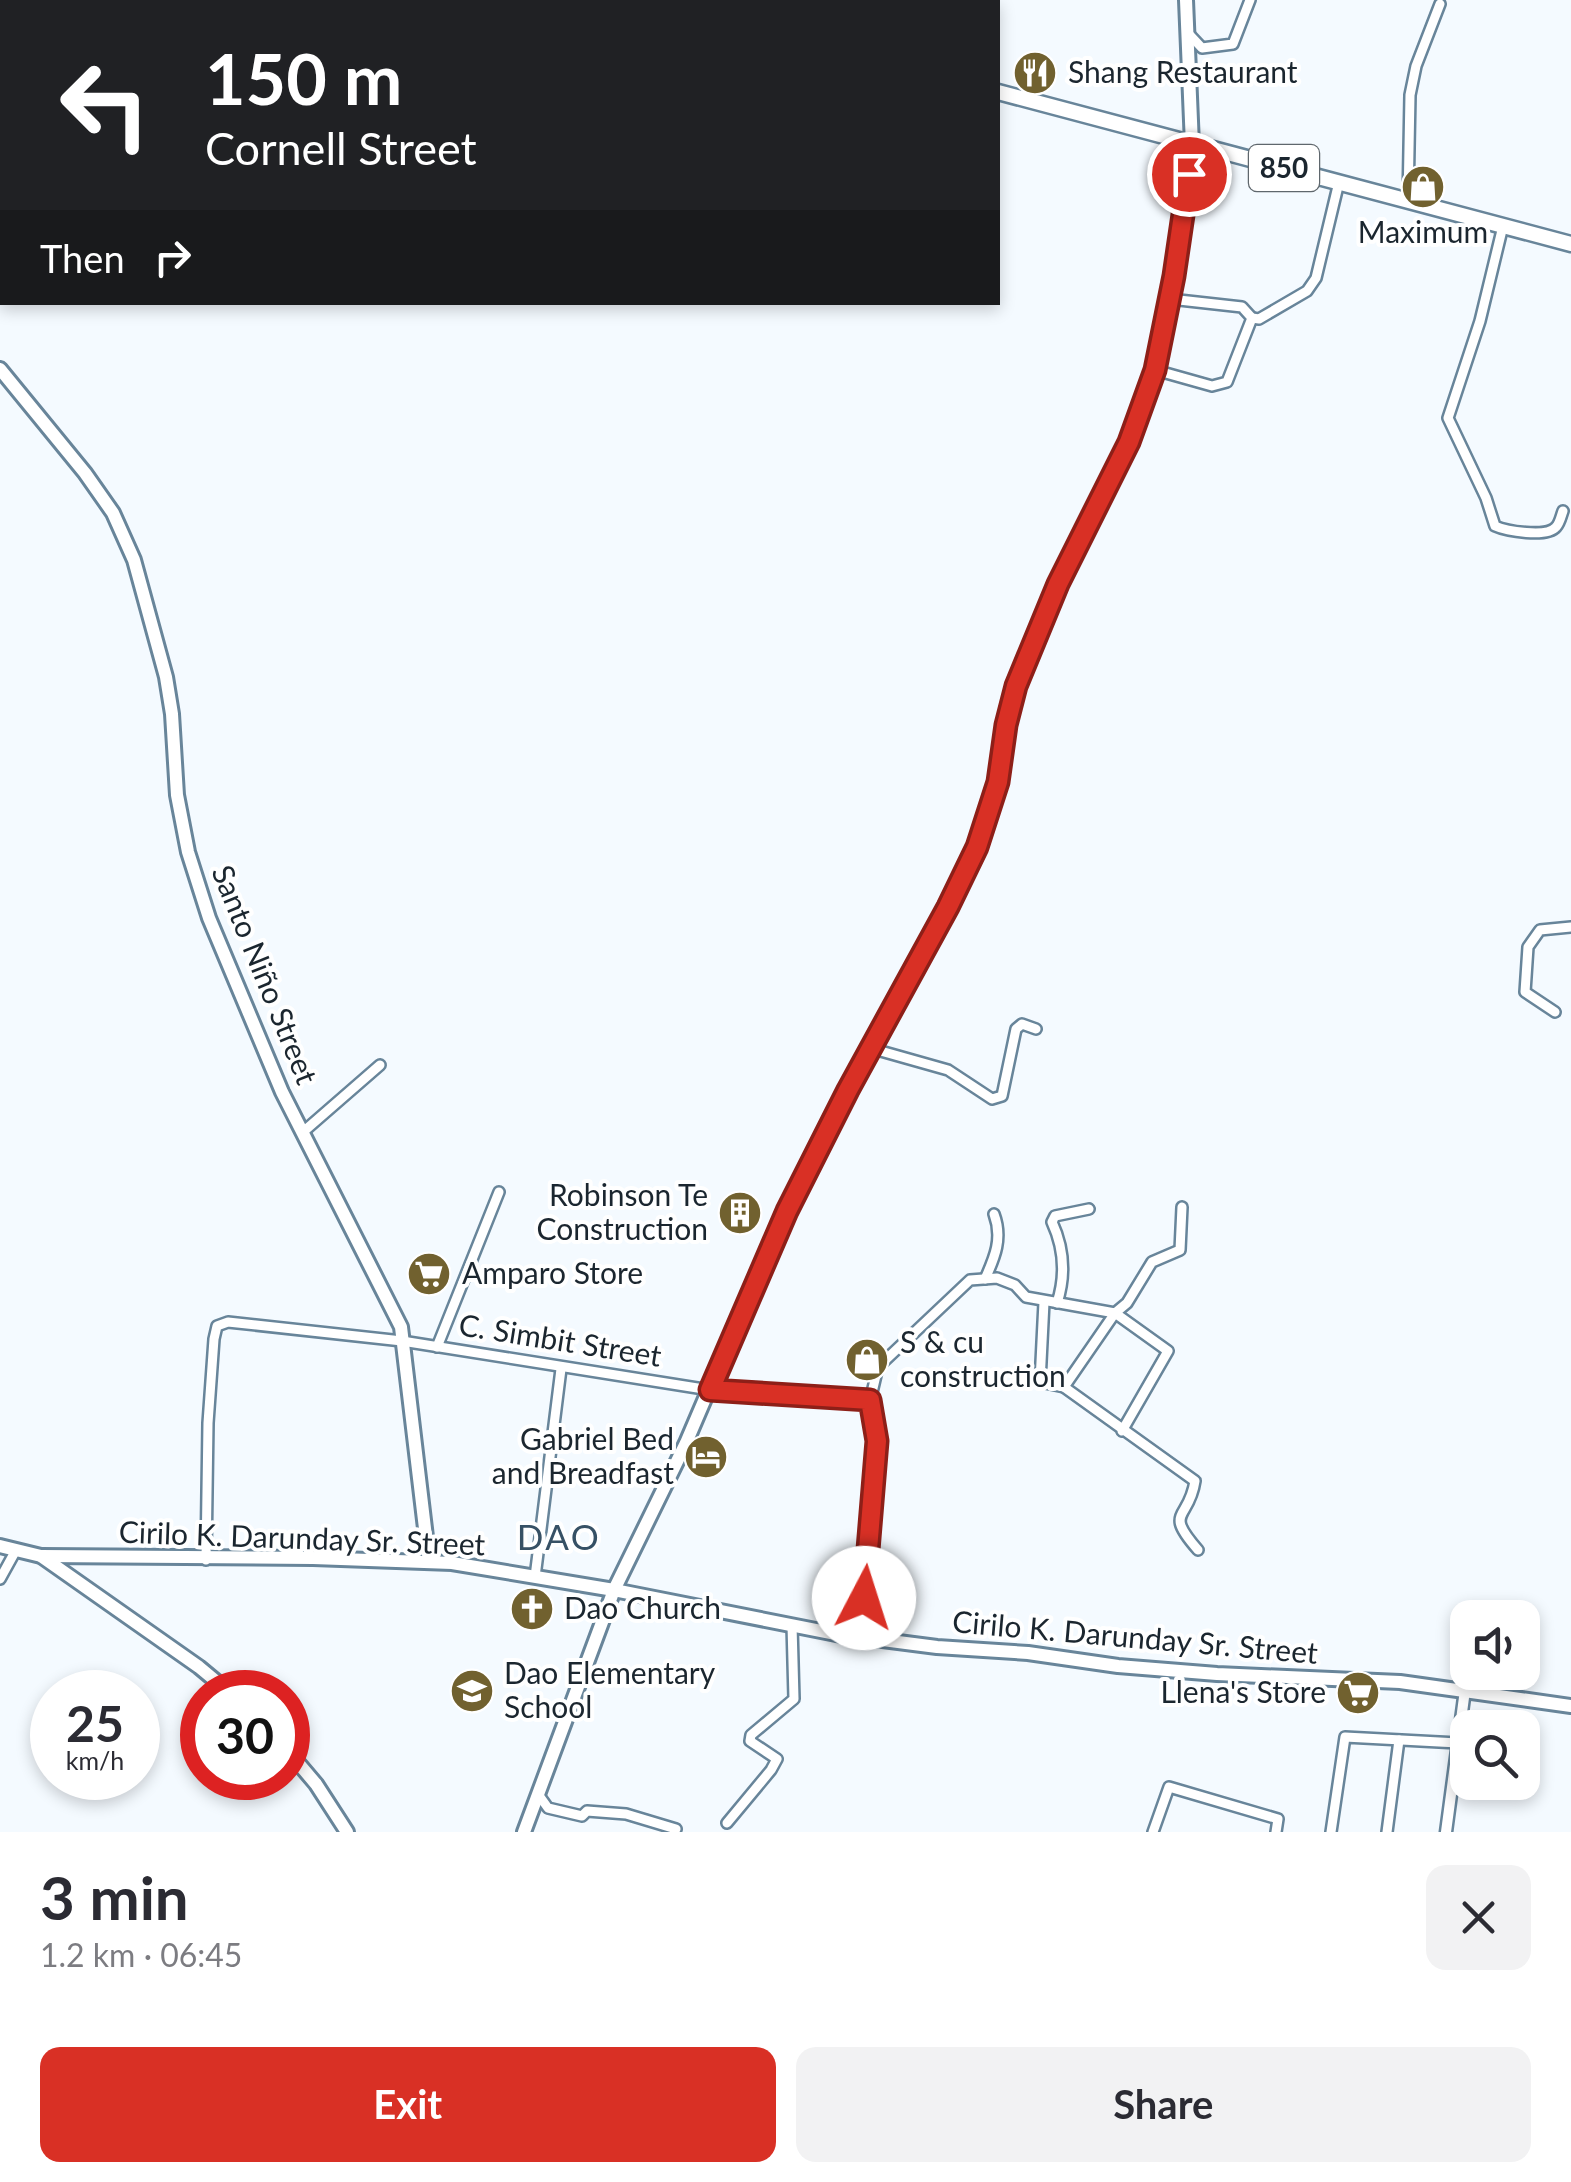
<!DOCTYPE html>
<meta charset="utf-8">
<style>
:root{--surface:#fff;--page:#f2f2f3;--text:#2b2b33;--muted:#7c7c81;--accent:#d93025}
body{margin:0;font-family:Lato,sans-serif;background:var(--page);color:var(--text);height:100vh;display:flex;flex-direction:column;font-size:38px;white-space:nowrap}
*{box-sizing:border-box;margin:0}
p{font-size:32px;color:var(--muted)}
.icon{flex:none;width:55px;height:55px;fill:none;stroke:currentColor;stroke-width:2;stroke-linecap:round;stroke-linejoin:round}
.map{position:relative;height:1832px;overflow:hidden}
.sheet{display:flex;flex-direction:column;background:var(--surface);flex:1}
.sheet>*{flex:none}
.guide{position:absolute;left:0px;top:0px;width:1000px;height:305px;box-shadow:0 5px 15px #0003;background:#202124;color:#fff;overflow:hidden}
.buttons{position:absolute;left:1450px;top:1600px;display:grid;gap:20px}
.buttons a{display:grid;place-items:center;width:90px;height:90px;border-radius:20px;background:var(--surface);box-shadow:0 5px 15px #0003;font-size:50px}
.speed{position:absolute;left:30px;top:1670px;display:flex;gap:20px;font-size:50px;font-weight:700;text-align:center}
.speed>*{display:grid;place-content:center;width:130px;height:130px;border-radius:50%;background:var(--surface);box-shadow:0 5px 15px #0003;line-height:1}
.speed small{font-size:25px;font-weight:400}
.speed .limit{border:15px solid #d22;background:#fff;color:#111}
.pin{position:absolute;display:grid;place-items:center;width:85px;height:85px;color:#fff;margin:-42px;border:5px solid #fff;border-radius:50%;box-shadow:0 2px 10px #0007}
.me{position:absolute;width:110px;margin:-55px;rotate:5deg;stroke-linejoin:round;filter:drop-shadow(0 0 8px #0008)}
.turn{display:flex;align-items:center;gap:35px;height:210px;padding:0 40px;font-size:45px}
.turn .icon{width:130px;height:130px;stroke-width:2.5}
.turn b{display:block;font-size:70px;line-height:85px}
.then{display:flex;align-items:center;height:95px;padding:0 40px;background:#0003;gap:20px;font-size:38px}
.round{display:grid;place-items:center;flex:none;width:105px;height:105px;border-radius:20px;background:var(--page)}
.overview{display:flex;align-items:center;justify-content:space-between;height:170px;padding:0 40px}
h1{font-size:60px;font-weight:700;line-height:75px}
.primary-button{display:flex;gap:20px;margin-top:auto;padding:20px 40px}
.primary-button a{flex:1;height:115px;border-radius:20px;background:var(--accent);color:#fff;font-size:40px;font-weight:700;line-height:115px;text-align:center}
.primary-button a+a{background:var(--page);color:var(--text)}
.map>svg:first-child{display:block}
.lines{fill:none;stroke-linecap:round;stroke-linejoin:round}
.minor-casing{stroke:#68859a;stroke-width:14}
.tertiary-casing{stroke:#68859a;stroke-width:15}
.secondary-casing{stroke:#68859a;stroke-width:18}
.primary-casing{stroke:#68859a;stroke-width:19}
.minor{stroke:#fff;stroke-width:9}
.tertiary{stroke:#fff;stroke-width:10}
.secondary{stroke:#fff;stroke-width:12}
.primary{stroke:#fff;stroke-width:14}
.route-casing{stroke:#8d1f18;stroke-width:25}
.route{stroke:#d93025;stroke-width:18}
.labels{text-anchor:middle;stroke-width:8;stroke-linejoin:round;paint-order:stroke}
.shield{fill:#fff;stroke:#5f676d;stroke-width:2.5}
.shield-label{font-size:28px;font-weight:bold;fill:#1b262f}
.poi-label{font-size:30px;fill:#1b262f;stroke:#fff;text-anchor:start}
.street-label{font-size:30px;fill:#1b262f;stroke:#fff}
.quarter-label{font-size:35px;letter-spacing:2.5px;fill:#375165;stroke:#fff}
</style>
<div class="map">
<svg width="1571" height="1832" viewBox="0 0 1571 1832">
<rect width="100%" height="100%" fill="#f4faff"/>
<g class="lines">
<g class="minor-casing">
<g id="minor">
<path d="M646 0V2"/>
<path d="M138 2 139 0"/>
<path d="M1187 32 1202 48 1233 44 1250 0"/>
<path d="M0 49 2 50"/>
<path d="M1408 201 1410 95 1416 66 1440 4"/>
<path d="M1503 226 1480 321 1448 418 1486 498 1495 526C1506 531 1547 538 1556 527 1560 523 1561 516 1563 511"/>
<path d="M1252 318 1259 319 1307 291 1316 278 1339 182"/>
<path d="M1155 370 1212 386 1227 382 1252 318 1242 307 1170 299"/>
<path d="M1555 1012 1525 992 1528 947 1540 930 1571 927"/>
<path d="M870 1048 948 1070 992 1099 1002 1096 1016 1029 1022 1024 1036 1029"/>
<path d="M303 1132 380 1065"/>
<path d="M985 1279C995 1257 1003 1238 994 1214"/>
<path d="M1044 1302 1040 1382 1064 1387"/>
<path d="M1057 1303C1066 1275 1064 1248 1052 1222L1055 1216 1089 1209"/>
<path d="M437 1347 499 1192"/>
<path d="M1122 1431 1168 1351 1115 1313 1064 1387 1195 1481C1189 1521 1163 1510 1198 1550"/>
<path d="M206 1560 208 1423 214 1339 217 1326 228 1322 402 1341 710 1390 870 1401"/>
<path d="M535 1577 561 1369"/>
<path d="M0 1579 16 1550"/>
<path d="M861 1637 877 1441 870 1401 878 1367 970 1280 997 1278 1015 1285 1026 1297 1115 1313 1127 1303 1152 1262 1180 1250 1182 1207"/>
<path d="M538 1794 548 1808 582 1816 587 1811 626 1814 676 1829"/>
<path d="M727 1823 771 1770 777 1759 750 1741 751 1735 794 1699 792 1625"/>
<path d="M1153 1832 1169 1787 1278 1819 1276 1832"/>
<path d="M1331 1832 1345 1737 1458 1743"/>
<path d="M1387 1832 1399 1740"/>
</g>
</g>
<g class="tertiary-casing">
<path id="tertiary" d="M1446 1832 1465 1690"/>
</g>
<g class="secondary-casing">
<g id="secondary">
<path d="M0 369 85 473 113 513 134 560 166 677 172 714 177 795 188 852 209 918 282 1092 401 1327 429 1562"/>
<path d="M0 1546 41 1556 199 1667 229 1692"/>
<path d="M41 1556 313 1558 452 1563 614 1590 836 1634 937 1647 1028 1653 1118 1666 1217 1674 1400 1682 1571 1706"/>
<path d="M288 1751 316 1784 347 1832"/>
<path d="M524 1832 614 1590 686 1443 760 1270 848 1089 968 868 998 782 1006 725 1016 686 1058 585 1129 442 1146 396 1166 322 1189 174 1192 145 1186 0"/>
</g>
</g>
<g class="primary-casing">
<g id="primary">
<path d="M670 0 679 2"/>
<path d="M998 92 1571 244"/>
</g>
</g>
<use href="#minor" class="minor"/>
<use href="#tertiary" class="tertiary"/>
<use href="#secondary" class="secondary"/>
<use href="#primary" class="primary"/>
</g>
<g class="lines">
<g class="route-casing">
<path id="route" d="M864 1598 877 1441 870 1400 710 1390 787 1211 848 1090 948 907 977 847 998 782 1006 725 1016 686 1058 584 1129 442 1155 370 1174 276 1189 174"/>
</g>
<use href="#route" class="route"/>
</g>
<defs>
<g id="restaurant-disc" transform="scale(2.25)"><circle r="9.5" fill="#71612f" stroke="#fff"/><path d="M-5-6h1v4h1v-4h1v4h1v-4h1v5L-1.5 .5V6h-2V.5L-5-1ZM5-6V6H3V1.5H1.5Q1.5-4 5-6Z" fill="#fff"/></g>
<g id="shop-disc" transform="scale(2.25)"><circle r="9.5" fill="#71612f" stroke="#fff"/><path d="M-5-2.5h2.3a2.7 3.5 0 0 1 5.4 0H5L5.5 6h-11ZM-1.5-2.5h3a1.5 2.3 0 0 0-3 0Z" fill="#fff"/></g>
<g id="building-disc" transform="scale(2.25)"><circle r="9.5" fill="#71612f" stroke="#fff"/><path d="M-4-6H4V6H1V3H-1V6H-4ZM-2.5-4.3h1.7v1.8h-1.7ZM.8-4.3h1.7v1.8H.8ZM-2.5-1h1.7V.8h-1.7ZM.8-1h1.7V.8H.8Z" fill="#fff"/></g>
<g id="supermarket-disc" transform="scale(2.25)"><circle r="9.5" fill="#71612f" stroke="#fff"/><path d="M-6-5.5h2.5l.6 2H6L4.5 2H-2.5L-4.4-4H-6ZM-1.5 3.2a1.3 1.3 0 1 0 .1 0ZM3 3.2a1.3 1.3 0 1 0 .1 0Z" fill="#fff"/></g>
<g id="hotel-disc" transform="scale(2.25)"><circle r="9.5" fill="#71612f" stroke="#fff"/><path d="M-6-4.5h1.5V1H6V5H4.5V3h-9V5H-6ZM-4 0a1.8 1.8 0 1 1 3.6 0ZM.5 0V-2.5h3Q6-2.5 6 0Z" fill="#fff"/></g>
<g id="church-disc" transform="scale(2.25)"><circle r="9.5" fill="#71612f" stroke="#fff"/><path d="M-1.2-6h2.4v3.5h3.3v2.4h-3.3V6h-2.4V-.1h-3.3v-2.4h3.3Z" fill="#fff"/></g>
<g id="school-disc" transform="scale(2.25)"><circle r="9.5" fill="#71612f" stroke="#fff"/><path d="M0-5L7-2L0 1L-7-2ZM-4 1L0 2.5L4 1V4Q0 6-4 4Z" fill="#fff"/></g>
</defs>
<g fill-rule="evenodd">
<use href="#restaurant-disc" x="1035" y="73"/>
<use href="#shop-disc" x="1423" y="187"/>
<use href="#building-disc" x="740" y="1213"/>
<use href="#supermarket-disc" x="429" y="1274"/>
<use href="#shop-disc" x="867" y="1360"/>
<use href="#hotel-disc" x="706" y="1457"/>
<use href="#church-disc" x="532" y="1609"/>
<use href="#school-disc" x="472" y="1691"/>
<use href="#supermarket-disc" x="1358" y="1693"/>
</g>
<g class="labels">
<rect class="shield" x="1249" y="145" width="70" height="46" rx="8"/>
<g class="shield-label">
<text x="1284" y="178">850</text>
</g>
<g class="poi-label">
<text x="1068" y="83">Shang Restaurant</text>
<text x="1423" y="243" text-anchor="middle">Maximum</text>
<text x="708" y="1206" text-anchor="end">Robinson Te<tspan x="708" dy="34">Construction</tspan></text>
<text x="462" y="1284">Amparo Store</text>
<text x="900" y="1353">S &amp; cu<tspan x="900" dy="34">construction</tspan></text>
<text x="674" y="1450" text-anchor="end">Gabriel Bed<tspan x="674" dy="34">and Breadfast</tspan></text>
<text x="564" y="1619">Dao Church</text>
<text x="504" y="1684">Dao Elementary<tspan x="504" dy="34">School</tspan></text>
<text x="1326" y="1703" text-anchor="end">Llena's Store</text>
</g>
<g class="street-label">
<text transform="translate(264 975) rotate(68)" y="10">Santo Niño Street</text>
<text transform="translate(560 1341) rotate(9)" y="10">C. Simbit Street</text>
<text transform="translate(302 1539) rotate(2)" y="10">Cirilo K. Darunday Sr. Street</text>
<text transform="translate(1135 1638) rotate(5)" y="10">Cirilo K. Darunday Sr. Street</text>
</g>
<g class="quarter-label">
<text x="559" y="1550">DAO</text>
</g>
</g>
</svg>
<div class="buttons">
<a><svg class="icon" aria-label="sound" viewBox="0 0 24 24"><path d="M4 9h4l5-4v14l-5-4H4zM17 9q2 3 0 6"/></svg></a>
<a><svg class="icon" aria-label="search" viewBox="0 0 24 24"><circle cx="10" cy="10" r="6"/><path d="M15 15l6 6"/></svg></a>
</div>
<div class="speed"><div>25<small>km/h</small></div><div class="limit">30</div></div>
<div class="pin" style="left:1189px;top:174px;background:#d93025"><svg class="icon" aria-label="arrive" viewBox="0 0 24 24"><path d="M6 21V4h12l-3 4 3 4H6"/></svg></div>
<svg class="me" style="left:864px;top:1598px" viewBox="-20 -20 40 40"><circle r="19" fill="#fff"/><path d="M0-13L10 11 0 6-10 11z" fill="#d93025"/></svg>
<div class="guide">
<div class="turn"><svg class="icon" aria-label="left" viewBox="0 0 24 24"><path d="M17 20v-9H6M10 6l-5 5 5 5"/></svg><div><b>150 m</b>Cornell Street</div></div>
<div class="then">Then<svg class="icon" aria-label="right" viewBox="0 0 24 24"><path d="M7 20v-9h11M14 6l5 5-5 5"/></svg></div>
</div>
</div>
<section class="sheet">
<div class="overview"><div><h1>3 min</h1><p>1.2 km · 06:45</p></div><a class="round"><svg class="icon" aria-label="close" viewBox="0 0 24 24"><path d="M6 6l12 12M18 6L6 18"/></svg></a></div>
<div class="primary-button"><a>Exit</a><a>Share</a></div>
</section>
